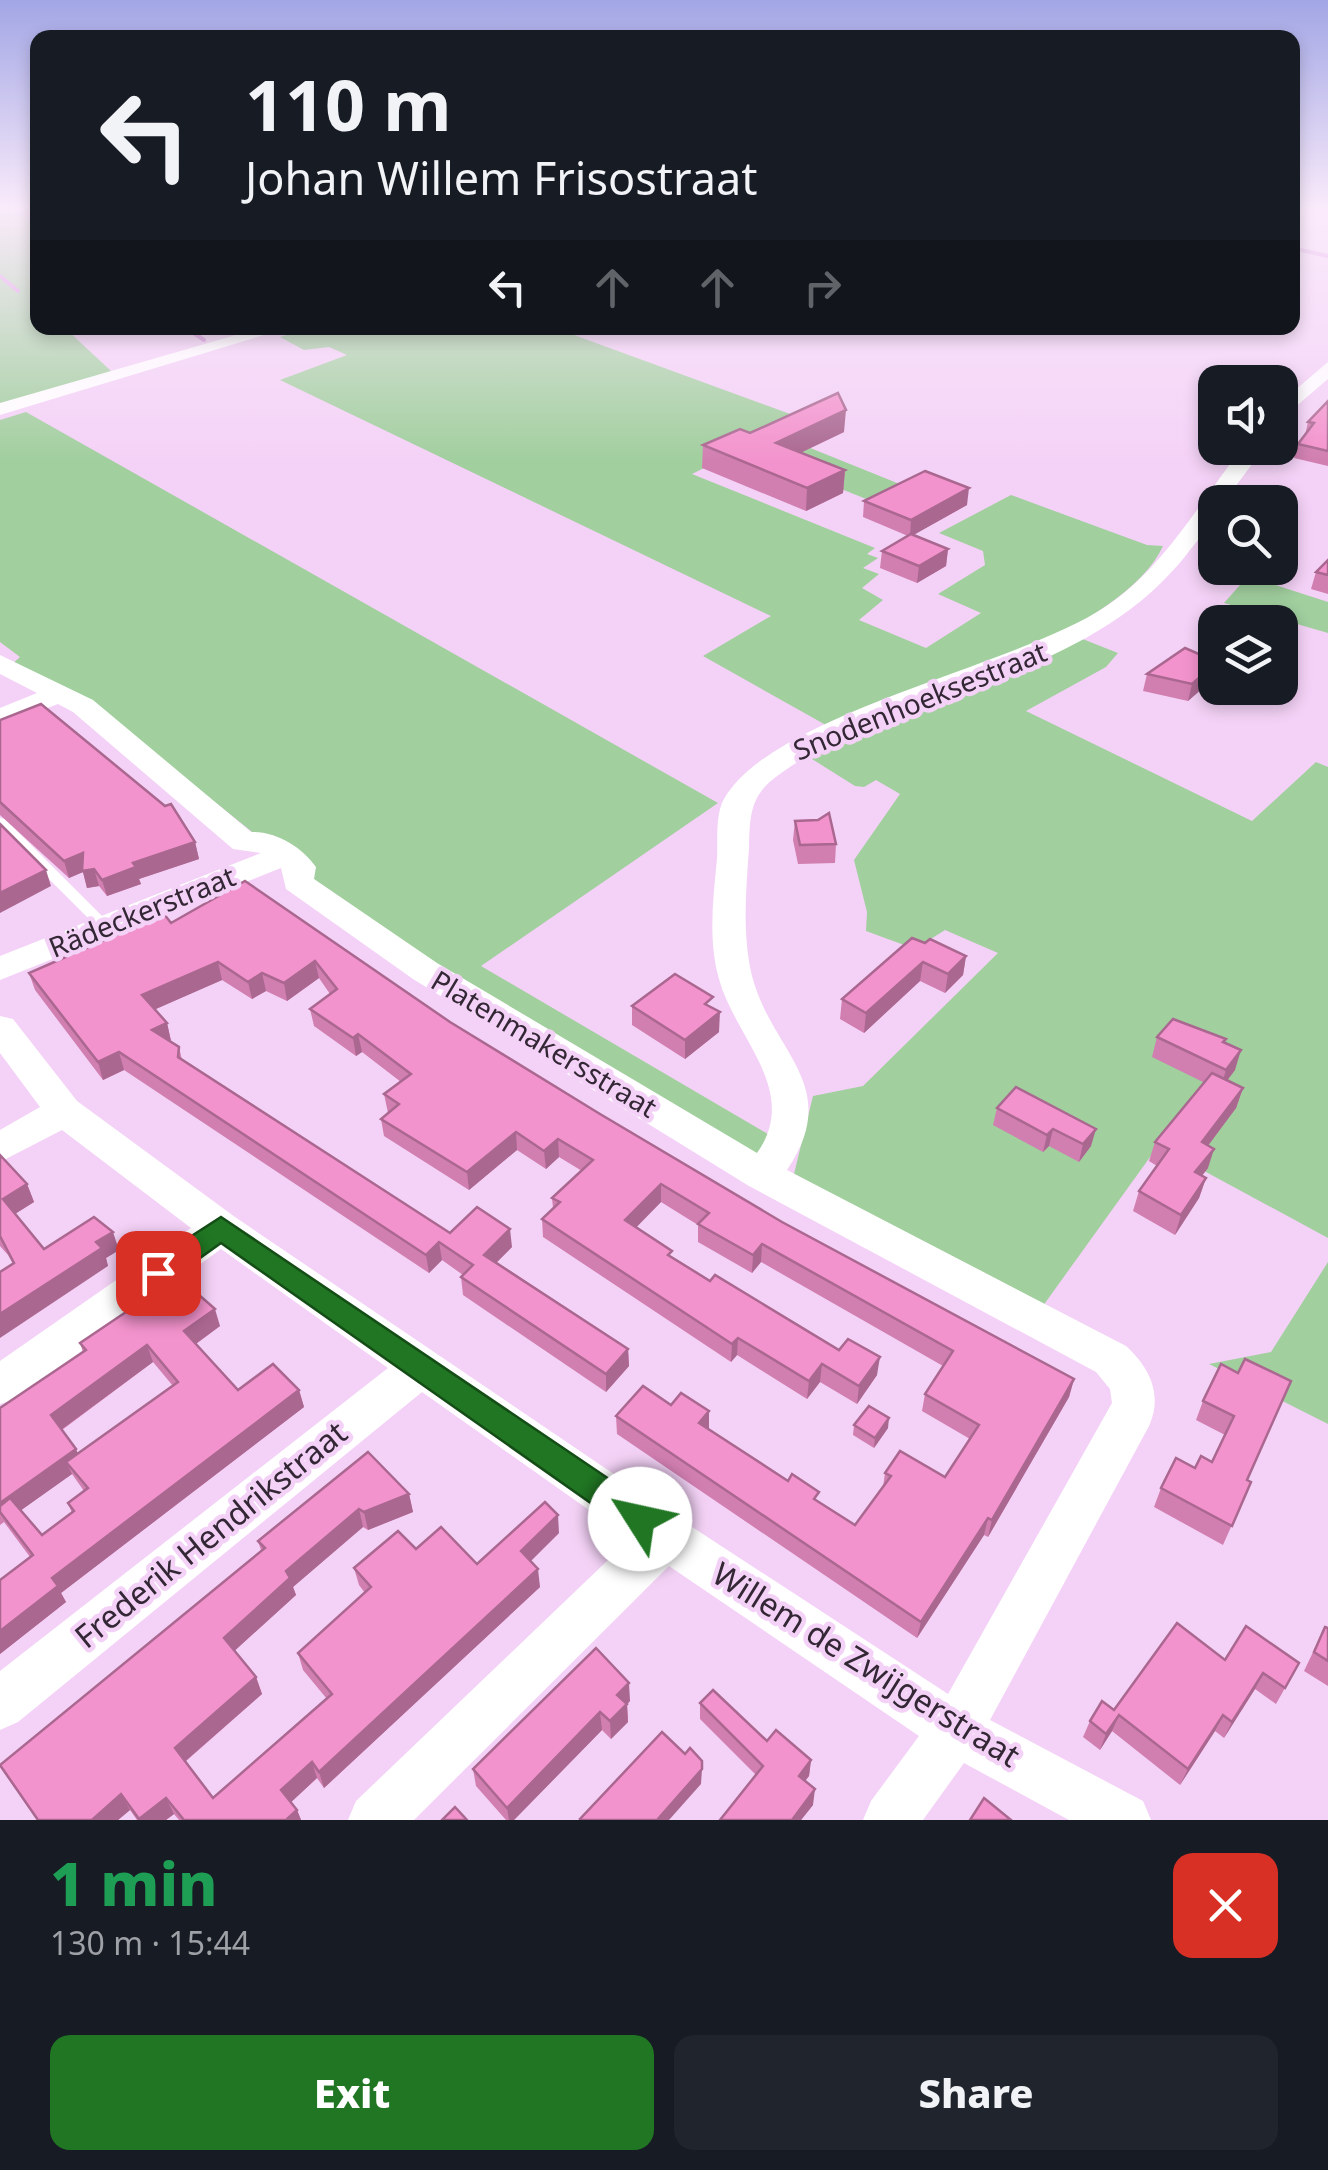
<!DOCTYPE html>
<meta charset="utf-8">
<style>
:root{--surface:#171b24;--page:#20242c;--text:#f1f3f6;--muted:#9ea1a6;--accent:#207623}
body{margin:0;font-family:"Noto Sans",sans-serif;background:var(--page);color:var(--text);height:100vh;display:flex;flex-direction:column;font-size:38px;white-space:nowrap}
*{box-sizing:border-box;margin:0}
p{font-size:32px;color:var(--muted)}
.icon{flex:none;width:55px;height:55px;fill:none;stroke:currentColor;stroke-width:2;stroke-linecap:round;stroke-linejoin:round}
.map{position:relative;height:1820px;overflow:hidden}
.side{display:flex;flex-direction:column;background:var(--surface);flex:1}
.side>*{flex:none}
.guide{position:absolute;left:30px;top:30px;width:1270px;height:305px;border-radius:20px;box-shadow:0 5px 15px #0003;background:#171b24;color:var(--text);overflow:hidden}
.tools{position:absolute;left:1198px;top:365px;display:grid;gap:20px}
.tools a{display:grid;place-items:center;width:100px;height:100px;border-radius:20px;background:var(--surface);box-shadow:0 5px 15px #0003;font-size:50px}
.pin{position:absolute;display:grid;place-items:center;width:85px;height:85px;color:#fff;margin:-42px;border-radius:20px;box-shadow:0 5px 15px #0006}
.me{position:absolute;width:110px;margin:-55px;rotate:305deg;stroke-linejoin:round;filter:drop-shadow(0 0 8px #0008)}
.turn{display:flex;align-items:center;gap:35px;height:210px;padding:0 50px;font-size:45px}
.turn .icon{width:130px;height:130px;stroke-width:2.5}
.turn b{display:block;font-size:70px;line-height:85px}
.lanes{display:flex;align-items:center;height:95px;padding:0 50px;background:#0003;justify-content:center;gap:50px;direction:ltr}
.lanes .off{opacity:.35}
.round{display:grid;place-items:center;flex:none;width:105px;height:105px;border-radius:20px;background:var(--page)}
.overview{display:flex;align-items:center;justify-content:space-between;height:170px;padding:0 50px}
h1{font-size:60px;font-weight:800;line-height:75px;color:#1e9e55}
.action{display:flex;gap:20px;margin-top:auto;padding:20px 50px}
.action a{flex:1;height:115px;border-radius:20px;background:var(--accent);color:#fff;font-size:40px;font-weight:800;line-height:115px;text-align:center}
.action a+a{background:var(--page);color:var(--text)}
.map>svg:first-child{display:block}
.green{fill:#a1cf9e}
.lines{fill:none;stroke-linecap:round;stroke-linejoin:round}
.stream{stroke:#d990e1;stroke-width:4}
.lane{fill:#fff;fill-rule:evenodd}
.street{fill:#fff;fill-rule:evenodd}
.wall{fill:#d17eb0;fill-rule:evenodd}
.shaded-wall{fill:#aa6790}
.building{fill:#f393cd;stroke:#aa6790;stroke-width:2.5}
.route{fill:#207623;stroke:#154d17;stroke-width:2.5}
.labels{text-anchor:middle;stroke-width:9;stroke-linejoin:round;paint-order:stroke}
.street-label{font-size:28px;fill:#332735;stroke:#f4d2f7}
.near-street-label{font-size:32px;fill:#332735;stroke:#f4d2f7}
</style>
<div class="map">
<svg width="1328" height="1820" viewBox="0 0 1328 1820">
<rect width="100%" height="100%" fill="#f4d2f7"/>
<g class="green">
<path d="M0 207H37L38 328H65L112 372 0 405Z"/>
<path d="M309 328H555L812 422 783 437 907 487 876 503 742 449 692 474 875 548 867 554 878 558 863 568 879 574 862 588 883 600 859 620 926 648 981 613 938 594 985 565 983 551 939 533 1011 495 1147 545 1163 546C1125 630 919 693 833 729L703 656 771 616 280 380 347 355 329 347 304 350 280 337Z"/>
<path d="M26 412 718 803 481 966 780 1141 778 1147 754 1154 471 988 309 876 312 864 273 835H256L80 694 11 665 20 657 0 642V420Z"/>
<path d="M1248 576 1328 602V633L1224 603Z"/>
<path d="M1080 638 1118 653 1106 667 1026 711 1252 821 1316 762 1328 767V1238L1158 1146 1040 1310 794 1174 813 1096 863 1086 998 953 945 930 915 949 866 931 867 912 854 860 900 794 876 780 864 787 855 786 804 754Z"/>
<path d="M1328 1262V1424L1209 1364 1271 1352Z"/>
</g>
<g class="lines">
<g class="stream">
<path d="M17 207 38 222"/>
<path d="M1292 248 1328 256"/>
<path d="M0 276 18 291"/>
<path d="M186 328 204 340"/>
</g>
<path class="lane" d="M0 818 5 819 113 927 110 930H100L0 830Z"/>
<g class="street">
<path d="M260 328H287L0 415V403Z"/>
<path d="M1328 362V379L1280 420V403Z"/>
<path d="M1242 448H1264L1224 502H1215C1215 523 1199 538 1187 554 1111 651 988 679 879 723 842 738 803 755 772 780 749 799 750 820 749 848 746 891 742 934 752 976 772 1053 844 1085 787 1170L1126 1346C1150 1368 1163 1395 1149 1426L990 1720 1143 1801 1151 1820H1069L964 1763 923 1820H863L871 1801 919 1736 669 1566 414 1820H348L356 1801 630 1539 422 1392 18 1722 0 1730V1671L388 1368 221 1249 16 1399 0 1404V1361L191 1228 62 1130 0 1162V1130L40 1107 0 1053V1016L13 1019 77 1101 235 1217 683 1521 948 1694 1112 1403 1110 1389 1096 1372 749 1186 413 979 286 889 281 868 0 980V956L261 853 233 849 73 712 58 704 0 726V708L37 693 0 674V655L93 700 251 832C276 831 302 847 316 867L314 879 437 963 757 1153C801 1091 735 1038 719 979 708 941 713 899 717 859 718 842 715 814 724 799 773 713 1014 667 1105 607 1163 569 1200 502 1242 448Z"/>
</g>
</g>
<g class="wall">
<path d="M1328 401V466L1294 458 1298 444 1305 435 1308 422Z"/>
<path d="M844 432 800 453 845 470 843 493 806 511 702 468 703 445 750 433Z"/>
<path d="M864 501 967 505 913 535 948 549 946 566 917 583 880 568 882 551 908 536 863 517Z"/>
<path d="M1328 560V594L1311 589 1316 572Z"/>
<path d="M1147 674 1212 680 1188 701 1143 691Z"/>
<path d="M0 720 195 842 199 859 139 879 141 884 107 896 99 886 87 888 83 872 69 878 0 815Z"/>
<path d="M795 821 836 844 835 863 798 864 793 840Z"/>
<path d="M245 881 450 1022 600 1114 782 1222 1074 1379 1069 1397 988 1537 984 1535 917 1638 617 1434 616 1416 708 1429 855 1525 883 1487 885 1473 945 1477 970 1439 922 1411 925 1394 943 1366 761 1262 752 1273 698 1242V1225L661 1202 636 1227 672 1258 710 1281 877 1375 857 1404 820 1382 807 1399 737 1355 731 1362 543 1237 542 1219 553 1208 552 1198 582 1171 559 1157 546 1169 517 1150 469 1190 384 1136 381 1119 388 1113 384 1094 401 1082 362 1052 356 1056 314 1026 310 1009 330 994 319 978 287 1001 266 991 252 999 222 980 155 1009 167 1023 171 1041H170L179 1047 182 1060 450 1233 512 1247 497 1262 628 1349 629 1366 606 1392 463 1295 461 1277 463 1275 442 1260 429 1273 124 1070 103 1080 35 990 29 973 171 923Z"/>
<path d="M925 943 966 956 963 975 945 993 920 981 864 1033 840 1019 842 999Z"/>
<path d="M632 1006 713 1008 719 1032 685 1059 632 1025Z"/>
<path d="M1157 1037 1224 1043 1235 1070 1227 1080 1243 1088 1236 1108 1208 1145V1168L1202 1176 1206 1178 1199 1198 1175 1235 1133 1211 1139 1191 1157 1166 1149 1161 1155 1142 1205 1083 1152 1057Z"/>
<path d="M1016 1087 1091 1146 1079 1162 1049 1146 1043 1152 993 1125 997 1108Z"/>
<path d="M0 1155 27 1184 34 1202 15 1214 44 1249 119 1250 106 1258 108 1266 13 1264 8 1255 0 1246Z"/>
<path d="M180 1294 220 1326 196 1344 238 1390H299L304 1407 61 1593 66 1602 0 1654V1580L30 1557 4 1522 0 1525V1408L83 1352 80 1343ZM153 1362 173 1386 78 1454 62 1430ZM72 1474 84 1491 68 1503 72 1513 42 1535 21 1510Z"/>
<path d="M1238 1373 1247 1480 1251 1482 1223 1545 1154 1507 1161 1488 1195 1468 1212 1462 1225 1435 1196 1420 1203 1401Z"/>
<path d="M854 1425 888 1428 874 1448 853 1435Z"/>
<path d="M409 1494 413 1512 368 1530 363 1527 293 1587 296 1595 234 1651 256 1677 262 1694 185 1762 213 1798 327 1699 303 1670 298 1653 365 1593 359 1585 354 1568 416 1549 477 1564 559 1533 530 1561 540 1587 324 1788 317 1778 291 1802 297 1810 301 1820H179L174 1814 166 1820H137L130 1810 118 1820H37L0 1767 261 1550 258 1541Z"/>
<path d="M1325 1627 1328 1628V1686L1304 1671Z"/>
<path d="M596 1648 630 1701 627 1704 628 1722 611 1739 602 1730 514 1820H506L476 1786 473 1769Z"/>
<path d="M1225 1660 1299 1663 1276 1704 1255 1689 1224 1738 1215 1731 1180 1785 1112 1731 1100 1750 1083 1737 1090 1721Z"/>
<path d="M700 1703 767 1741 811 1760 809 1776 805 1781 813 1805 801 1820H720L756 1775 700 1719Z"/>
</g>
<g class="shaded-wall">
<path d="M846 410 844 432 775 465 776 443Z"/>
<path d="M845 470 843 493 806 511 807 488Z"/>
<path d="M969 488 967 505 910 537 911 520Z"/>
<path d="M948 549 946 566 917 583 919 566Z"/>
<path d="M1215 664 1212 680 1188 701 1192 684Z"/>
<path d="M195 842 199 859 139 879 141 884 107 896 102 880 133 863Z"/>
<path d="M83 853 94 869 99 886 87 888 83 872 69 878 64 861Z"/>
<path d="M46 870 51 886 0 913V893Z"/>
<path d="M966 956 963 975 945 993 948 974Z"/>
<path d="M315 961 319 978 287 1001 284 983Z"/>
<path d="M218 962 222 980 147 1013 142 995Z"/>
<path d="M923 962 920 981 864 1033 866 1013Z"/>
<path d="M262 973 266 991 252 999 248 982Z"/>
<path d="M720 1012 719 1032 685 1059V1040Z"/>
<path d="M167 1023 171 1041 157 1047 152 1030Z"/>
<path d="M358 1034 362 1052 356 1056 353 1038Z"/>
<path d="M1241 1050 1235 1070 1220 1090 1226 1070Z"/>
<path d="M119 1052 124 1070 103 1080 98 1062Z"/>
<path d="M1243 1088 1236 1108 1196 1162 1202 1142Z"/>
<path d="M1053 1129 1049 1146 1043 1152 1047 1135Z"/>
<path d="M1096 1129 1091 1146 1079 1162 1083 1144Z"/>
<path d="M516 1132 517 1150 469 1190 467 1172Z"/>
<path d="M558 1139 559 1157 546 1169 544 1151Z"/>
<path d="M1214 1149 1208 1168 1188 1192 1195 1172Z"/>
<path d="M1206 1178 1199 1198 1175 1235 1181 1215Z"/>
<path d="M27 1184 34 1202 10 1217 3 1199Z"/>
<path d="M661 1184V1202L626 1238 625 1220Z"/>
<path d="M510 1229 512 1247 487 1272 484 1255Z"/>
<path d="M113 1232 119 1250 106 1258 108 1266 0 1338V1314L96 1242Z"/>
<path d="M439 1242 442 1260 429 1273 426 1255Z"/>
<path d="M762 1244 761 1262 752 1273 753 1255Z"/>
<path d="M215 1309 220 1326 190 1348 184 1331Z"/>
<path d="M738 1338 737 1355 731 1362 732 1344Z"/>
<path d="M147 1345 153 1362 58 1432 51 1415Z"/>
<path d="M628 1349 629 1366 606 1392V1374Z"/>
<path d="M880 1357 877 1375 857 1404 859 1386Z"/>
<path d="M822 1364 820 1382 807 1399 809 1381Z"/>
<path d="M1074 1379 1069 1397 988 1537 992 1520Z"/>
<path d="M299 1390 304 1407 61 1593 66 1602 0 1654V1631L52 1578Z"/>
<path d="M709 1411V1429L699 1423Z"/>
<path d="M889 1418 888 1428 874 1448 875 1438Z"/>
<path d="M76 1449 83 1465 66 1462 72 1474 6 1521 0 1512V1503Z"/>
<path d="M409 1494 413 1512 368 1530 364 1512Z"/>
<path d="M359 1509 363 1527 293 1587 296 1595 230 1655 224 1638 286 1571Z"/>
<path d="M558 1515 559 1533 523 1569 521 1551Z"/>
<path d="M988 1518 984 1535 917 1638 921 1622Z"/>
<path d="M538 1569 540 1587 324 1788 319 1772Z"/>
<path d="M1263 1673 1255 1689 1224 1738 1232 1722Z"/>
<path d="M256 1677 262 1694 182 1764 175 1748Z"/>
<path d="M629 1683 630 1701 618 1713 617 1695Z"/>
<path d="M627 1704 628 1722 611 1739 610 1721Z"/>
<path d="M600 1712 602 1730 514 1820H509L507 1808Z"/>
<path d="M1119 1715 1112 1731 1100 1750 1106 1734Z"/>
<path d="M1223 1715 1215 1731 1180 1785 1188 1769Z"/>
<path d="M811 1760 809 1776 797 1791 799 1776Z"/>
<path d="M312 1762 317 1778 287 1806 281 1790Z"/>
<path d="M702 1769 701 1784 669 1820H656Z"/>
<path d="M815 1789 813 1805 801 1820H792Z"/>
<path d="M121 1794 130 1810 118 1820H92Z"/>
<path d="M166 1798 174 1814 166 1820H140L139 1819Z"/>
<path d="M297 1810 301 1820H286Z"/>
</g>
<g class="building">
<path d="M838 393 846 410 776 443 845 470 807 488 703 445 740 429 750 433Z"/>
<path d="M1328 401V451L1298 444 1314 423 1308 422Z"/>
<path d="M925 471 969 488 911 520 864 501Z"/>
<path d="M911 534 948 549 919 566 882 551Z"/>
<path d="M1328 560V575L1316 572Z"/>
<path d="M1185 648 1215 661V664L1192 684 1147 674Z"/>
<path d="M41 704 165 806 171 804 195 842 133 863 136 867 102 880 94 869 82 871 83 853 64 861 0 802V720Z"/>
<path d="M829 813 836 844 800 845 795 821 818 820Z"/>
<path d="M0 824 46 870 0 893Z"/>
<path d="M245 881 450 1022 600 1114 782 1222 1074 1379 992 1520 988 1518 921 1622 616 1416 643 1386 671 1405 681 1393 709 1411 699 1423 788 1481 792 1474 819 1492 814 1499 855 1525 891 1476 885 1473 900 1451 945 1477 979 1425 925 1394 953 1351 762 1244 753 1255 698 1224 709 1213 661 1184 625 1220 672 1251 668 1255 710 1281 715 1275 839 1350 848 1339 880 1357 859 1386 822 1364 809 1381 738 1338 732 1344 542 1219 560 1202 552 1198 593 1160 558 1139 544 1151 516 1132 467 1172 381 1119 399 1104 384 1094 411 1074 358 1034 353 1038 310 1009 337 989 315 961 284 983 262 973 248 982 218 962 142 995 167 1023 152 1030 179 1047 178 1057 450 1233 477 1207 510 1229 484 1255 628 1349 606 1374 461 1277 473 1265 439 1242 426 1255 119 1052 98 1062 29 973 164 914 171 923Z"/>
<path d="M912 938 925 943 930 939 966 956 948 974 923 962 866 1013 842 999Z"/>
<path d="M675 974 713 997 705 1004 720 1012 685 1040 632 1006Z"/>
<path d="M1173 1019 1226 1039 1223 1042 1241 1050 1226 1070 1157 1037Z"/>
<path d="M1212 1073 1243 1088 1202 1142 1214 1149 1195 1172 1206 1178 1181 1215 1139 1191 1169 1149 1155 1142Z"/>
<path d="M1016 1087 1096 1129 1083 1144 1053 1129 1047 1135 997 1108Z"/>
<path d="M0 1155 27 1184 3 1199 44 1249 94 1217 113 1232 96 1242 102 1248 0 1314V1272L14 1263 0 1236Z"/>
<path d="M169 1283 180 1294 190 1287 215 1309 184 1331 238 1390 273 1364 299 1390 52 1578 58 1586 0 1631V1580L33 1555 0 1512V1506L10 1498 42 1535 74 1511 68 1503 88 1488 66 1462 178 1382 147 1345 51 1415 76 1449 0 1503V1408L86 1350 80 1343Z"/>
<path d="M1245 1359 1291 1381 1247 1480 1251 1482 1232 1526 1161 1488 1176 1458 1195 1468 1201 1456 1212 1462 1234 1416 1203 1401 1221 1364 1238 1373Z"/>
<path d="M869 1406 889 1418 875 1438 854 1425Z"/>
<path d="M368 1452 409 1494 364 1512 359 1509 286 1571 290 1578 224 1638 256 1677 175 1748 213 1798 332 1694 298 1653 371 1587 354 1568 398 1531 416 1549 441 1527 477 1564 545 1502 558 1515 521 1551 538 1569 319 1772 312 1762 281 1790 297 1810 286 1820H184L166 1798 139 1819 121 1794 92 1820H38L0 1765 265 1548 258 1541Z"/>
<path d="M1177 1623 1225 1660 1246 1626 1299 1663 1285 1688 1263 1673 1232 1722 1223 1715 1188 1769 1119 1715 1106 1734 1090 1721 1102 1701 1114 1710Z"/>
<path d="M1325 1627 1328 1628V1661L1314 1652Z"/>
<path d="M596 1648 629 1683 617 1695 627 1704 610 1721 600 1712 507 1808 473 1769Z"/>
<path d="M713 1690 767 1741 776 1730 811 1760 799 1776 815 1789 792 1820H720L763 1766 700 1703Z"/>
<path d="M662 1732 685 1754 690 1748 702 1761V1769L657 1820H581L580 1819Z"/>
<path d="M984 1798 1011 1820H970Z"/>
<path d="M455 1807 467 1820H442Z"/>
</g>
<linearGradient id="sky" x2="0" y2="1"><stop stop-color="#a2a6e5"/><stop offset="0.45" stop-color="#faebfb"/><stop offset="1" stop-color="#faebfb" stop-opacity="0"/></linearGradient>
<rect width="1328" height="462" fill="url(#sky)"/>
<path class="route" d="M221 1217 652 1508 657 1519 652 1530 640 1535 629 1530 221 1243 168 1281H148L144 1273 148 1264Z"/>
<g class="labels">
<g class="street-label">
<text transform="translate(920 701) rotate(-22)" y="10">Snodenhoeksestraat</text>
<text transform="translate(142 912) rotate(-22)" y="10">Rädeckerstraat</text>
<text transform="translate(544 1044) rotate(31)" y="10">Platenmakersstraat</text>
</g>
<g class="near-street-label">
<text transform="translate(211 1535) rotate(-39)" y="11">Frederik Hendrikstraat</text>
<text transform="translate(866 1665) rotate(32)" y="11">Willem de Zwijgerstraat</text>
</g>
</g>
</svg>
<div class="tools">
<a><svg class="icon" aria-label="sound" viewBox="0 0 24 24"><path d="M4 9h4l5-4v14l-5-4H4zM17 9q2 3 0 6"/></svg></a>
<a><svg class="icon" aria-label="search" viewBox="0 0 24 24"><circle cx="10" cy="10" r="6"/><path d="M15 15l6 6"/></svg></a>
<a><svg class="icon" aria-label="layers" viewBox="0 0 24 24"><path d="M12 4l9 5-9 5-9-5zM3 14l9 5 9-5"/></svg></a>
</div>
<div class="pin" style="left:158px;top:1273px;background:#d93025"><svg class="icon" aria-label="arrive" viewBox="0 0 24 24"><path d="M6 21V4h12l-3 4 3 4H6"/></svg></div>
<svg class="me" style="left:640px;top:1519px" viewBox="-20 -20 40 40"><circle r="19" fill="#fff"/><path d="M0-13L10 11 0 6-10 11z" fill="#207623"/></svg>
<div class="guide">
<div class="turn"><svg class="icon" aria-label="left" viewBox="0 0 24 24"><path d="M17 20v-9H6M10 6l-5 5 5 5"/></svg><div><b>110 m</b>Johan Willem Frisostraat</div></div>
<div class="lanes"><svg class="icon" aria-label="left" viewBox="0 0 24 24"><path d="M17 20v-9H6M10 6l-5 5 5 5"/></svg><svg class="icon off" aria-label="ahead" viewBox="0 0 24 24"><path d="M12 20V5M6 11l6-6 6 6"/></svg><svg class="icon off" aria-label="ahead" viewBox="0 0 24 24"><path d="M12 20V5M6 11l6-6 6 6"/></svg><svg class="icon off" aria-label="right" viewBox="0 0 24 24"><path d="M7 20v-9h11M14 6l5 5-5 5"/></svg></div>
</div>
</div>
<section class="side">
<div class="overview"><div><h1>1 min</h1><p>130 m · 15:44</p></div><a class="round" style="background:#d93025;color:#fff"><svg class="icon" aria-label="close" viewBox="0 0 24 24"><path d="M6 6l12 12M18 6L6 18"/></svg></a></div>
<div class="action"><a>Exit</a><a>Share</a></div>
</section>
